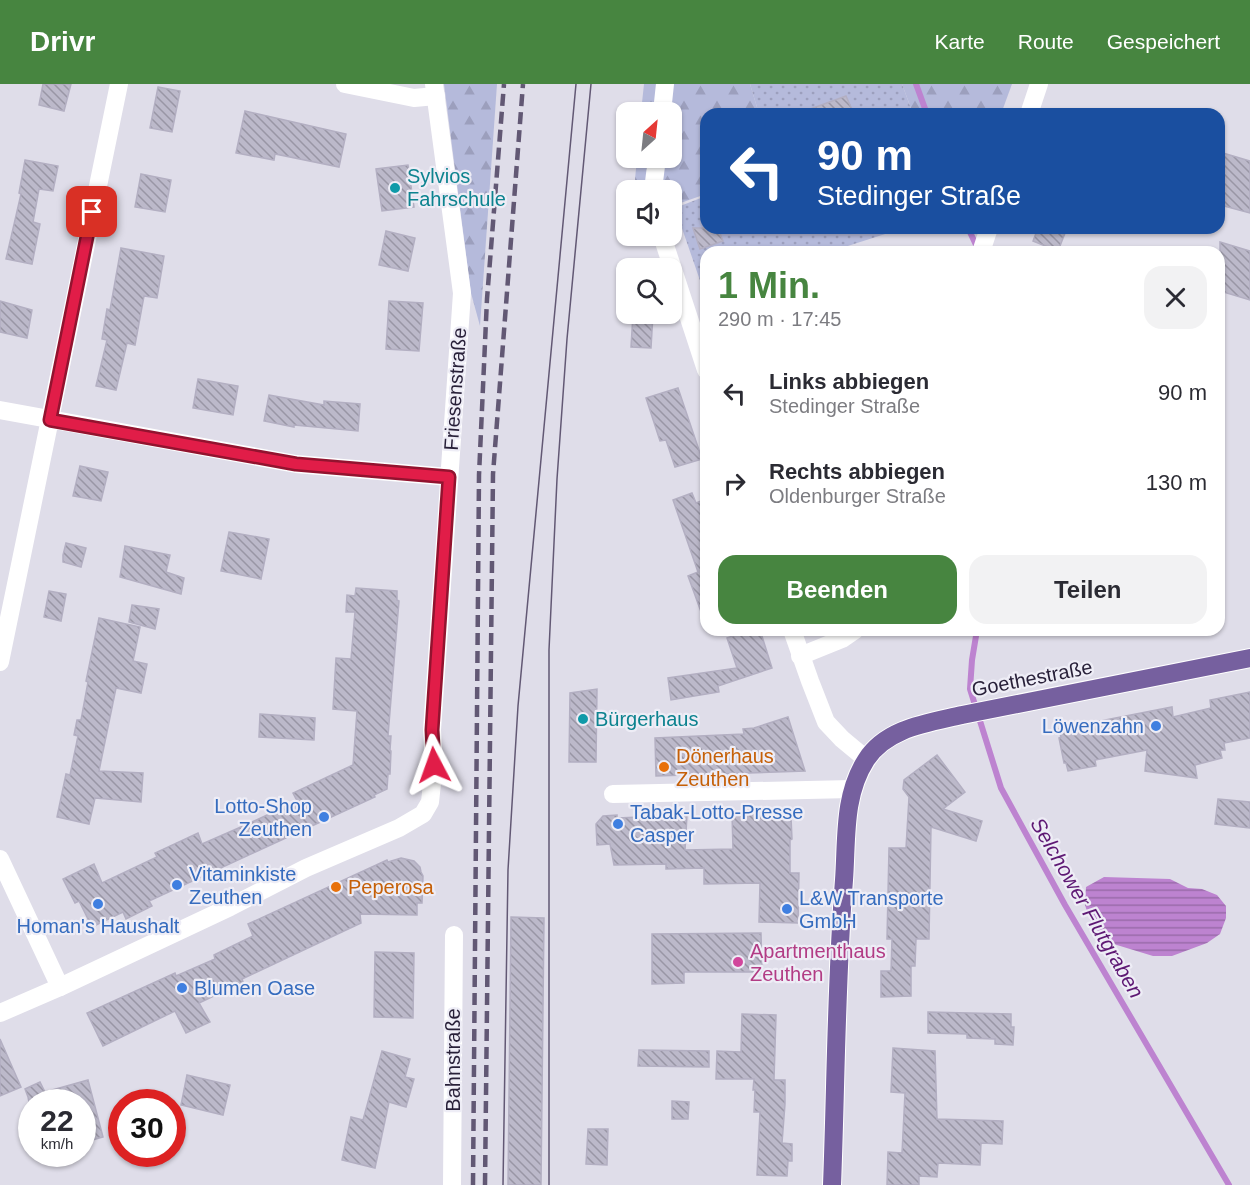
<!DOCTYPE html>
<html lang="de">
<meta charset="utf-8">
<style>
:root{--surface:#fff;--page:#f2f2f3;--text:#2b2b33;--muted:#7c7c81;--accent:#478540}
body{margin:0;font-family:Arial,sans-serif;background:var(--page);color:var(--text);height:100vh;display:flex;flex-direction:column;font-size:22px;white-space:nowrap}
*{box-sizing:border-box;margin:0}
p{font-size:20px;color:var(--muted)}
.icon{flex:none;width:33px;height:33px;fill:none;stroke:currentColor;stroke-width:2;stroke-linecap:round;stroke-linejoin:round}
.map{position:relative;flex:1;overflow:hidden}
.details{position:absolute;left:700px;top:162px;width:525px;height:390px;display:flex;flex-direction:column;background:var(--surface);border-radius:18px;box-shadow:0 2px 4px #0004}
.details>*{flex:none}
.banner{position:absolute;left:700px;top:24px;width:525px;height:126px;border-radius:18px;box-shadow:0 2px 4px #0004;background:#1a4fa0;color:#fff;overflow:hidden}
.needle{width:39px;rotate:27deg}
.tools{position:absolute;left:616px;top:18px;display:grid;gap:12px}
.tools a{display:grid;place-items:center;width:66px;height:66px;border-radius:12px;background:var(--surface);box-shadow:0 2px 4px #0004;font-size:30px}
.speed{position:absolute;left:18px;top:1005px;display:flex;gap:12px;font-size:30px;font-weight:700;text-align:center}
.speed>*{display:grid;place-content:center;width:78px;height:78px;border-radius:50%;background:var(--surface);box-shadow:0 2px 4px #0004;line-height:1}
.speed small{font-size:15px;font-weight:400}
.speed .limit{border:9px solid #d22;background:#fff;color:#111}
.pin{position:absolute;display:grid;place-items:center;width:51px;height:51px;color:#fff;margin:-26px;border-radius:12px;box-shadow:0 3px 9px #0006}
.me{position:absolute;width:66px;margin:-33px;rotate:356deg;stroke-linejoin:round;filter:drop-shadow(0 0 4px #0008)}
.turn{display:flex;align-items:center;gap:21px;height:126px;padding:0 18px;font-size:27px}
.turn .icon{width:78px;height:78px;stroke-width:2.5}
.turn b{display:block;font-size:42px;line-height:51px}
.round{display:grid;place-items:center;flex:none;width:63px;height:63px;border-radius:18px;background:var(--page)}
.summary{display:flex;align-items:center;justify-content:space-between;height:102px;padding:0 18px}
h1{font-size:36px;font-weight:600;line-height:45px;color:var(--accent)}
.cta{display:flex;gap:12px;margin-top:auto;padding:12px 18px}
.cta a{flex:1;height:69px;border-radius:18px;background:var(--accent);color:#fff;font-size:24px;font-weight:600;line-height:69px;text-align:center}
.cta a+a{background:var(--page);color:var(--text)}
ul{padding:0;list-style:none}
li{display:flex;align-items:center;gap:18px;height:90px;padding:0 18px}
li div{flex:1}
li b{display:block;font-size:22px}
li em{font-style:normal}
header{display:flex;align-items:center;gap:36px;box-sizing:border-box;height:84px;padding:0 30px;background:var(--accent);color:#fff}
header strong{font-size:28px}
nav{display:flex;gap:33px;margin-inline-start:auto;font-size:21px}
.map>svg:first-child{display:block}
.forest{fill:url(#forest-firs)}
.garden{fill:url(#garden-dots)}
.water{fill:url(#water-rules)}
.lines{fill:none;stroke-linecap:round;stroke-linejoin:round}
.stream{stroke:#bd83d0;stroke-width:6}
.building{fill:url(#building-back-hatch);stroke:#b3afc2;stroke-width:1.5}
.major-casing{stroke:#fff;stroke-width:20}
.minor{stroke:#fff;stroke-width:18}
.major{stroke:#76609f;stroke-width:18}
.tram{stroke:#625874;stroke-width:1.5}
.rail{stroke:#625874;stroke-width:4.5;stroke-dasharray:12 6;stroke-linecap:butt}
.route-casing{stroke:#92132f;stroke-width:15}
.route{stroke:#e11d48;stroke-width:10}
.culture-dot{fill:#0f9aa8;stroke:#eeedf6;stroke-width:2}
.shop-dot{fill:#3f7fe0;stroke:#eeedf6;stroke-width:2}
.food-dot{fill:#e8710a;stroke:#eeedf6;stroke-width:2}
.hotel-dot{fill:#d1479c;stroke:#eeedf6;stroke-width:2}
.labels{text-anchor:middle;stroke-width:4.5;stroke-linejoin:round;paint-order:stroke}
.culture-label{font-size:20px;fill:#0d838f;stroke:#eeedf6;text-anchor:start}
.street-label{font-size:20px;fill:#271f38;stroke:#eeedf6}
.shop-label{font-size:20px;fill:#366cbe;stroke:#eeedf6;text-anchor:start}
.food-label{font-size:20px;fill:#c56008;stroke:#eeedf6;text-anchor:start}
.hotel-label{font-size:20px;fill:#b23c85;stroke:#eeedf6;text-anchor:start}
.water-label{font-size:21px;font-style:italic;fill:#5e1974;stroke:#eeedf6}
</style>
<header>
<strong>Drivr</strong>
<nav><a>Karte</a><a>Route</a><a>Gespeichert</a></nav>
</header>
<div class="map">
<svg width="1250" height="1101" viewBox="0 0 1250 1101">
<defs>
<pattern id="forest-firs" width="22" height="20" patternUnits="userSpaceOnUse" patternTransform="scale(1.5)"><rect width="22" height="20" fill="#b5badb"/><path d="M5 1l3.5 6h-7zM16 11l3.5 6h-7z" fill="#9c9fbd"/></pattern>
<pattern id="garden-dots" width="8" height="8" patternUnits="userSpaceOnUse" patternTransform="scale(1.5)"><rect width="8" height="8" fill="#b5badb"/><path d="M2 2h.1M6 6h.1" fill="none" stroke="#9c9fbd" stroke-width="1.8" stroke-linecap="round"/></pattern>
<pattern id="water-rules" width="6" height="5" patternUnits="userSpaceOnUse" patternTransform="scale(1.5)"><rect width="6" height="5" fill="#bd83d0"/><path d="M0 2.5h6" fill="none" stroke="#9a6baa"/></pattern>
<pattern id="building-back-hatch" width="6" height="6" patternUnits="userSpaceOnUse" patternTransform="scale(1.5)"><rect width="6" height="6" fill="#bcb9ca"/><path d="M-1 5l2 2M0 0l6 6M5-1l2 2" fill="none" stroke="#9996a5"/></pattern>
</defs>
<rect width="100%" height="100%" fill="#dfdde9"/>
<g class="forest">
<path d="M444 0H497L480 242 471 209Z"/>
<path d="M644 0H750L759 30H706V110L672 122V106H634L637 74H672V28H641Z"/>
<path d="M902 0H1012L1001 30H913Z"/>
</g>
<g class="garden">
<path d="M750 0H902L913 30H759Z"/>
<path d="M706 112V144H904L829 168H706V207L704 208 675 124Z"/>
</g>
<path class="water" d="M1104 793 1170 795 1188 804 1202 805 1217 811 1226 822V834L1220 850 1207 859 1172 872H1153L1107 858 1091 839 1085 821 1086 803Z"/>
<g class="lines">
<g class="stream">
<path d="M916 0 927 30"/>
<path d="M968 144 978 165"/>
<path d="M977 546 972 576 970 605 1001 704 1065 821 1229 1101"/>
</g>
</g>
<g class="building">
<path d="M43 0H71L64 27 39 21Z"/>
<path d="M158 3 180 7 172 48 150 44Z"/>
<path d="M846 12 854 30H802V28Z"/>
<path d="M245 27 346 50 339 83 275 70 274 76 236 69Z"/>
<path d="M1223 69 1250 77V129L1220 121V83Z"/>
<path d="M25 76 58 82 53 107 39 105 33 138 40 140 32 180 6 175 21 110 19 109Z"/>
<path d="M408 81 414 123 382 127 376 85Z"/>
<path d="M141 90 171 96 165 128 135 123Z"/>
<path d="M693 144H718L723 157 700 165Z"/>
<path d="M1038 144H1067L1058 167 1033 157Z"/>
<path d="M386 147 415 154 408 187 379 181Z"/>
<path d="M1220 158 1250 167V216L1220 207Z"/>
<path d="M121 164 164 172 157 214 144 212 135 261 127 259 116 306 96 302 107 256 102 255 107 225 110 226Z"/>
<path d="M0 217 32 226 27 254 0 248Z"/>
<path d="M389 217 423 219 419 267 386 265Z"/>
<path d="M633 230H653L651 264 631 263Z"/>
<path d="M198 295 238 302 233 331 193 324Z"/>
<path d="M678 304 702 375 675 383 666 356 660 357 646 314Z"/>
<path d="M269 311 324 321V317L360 320 358 347 294 341V343L264 337Z"/>
<path d="M80 382 108 388 101 417 73 412Z"/>
<path d="M692 409 696 419 706 415V536H704L688 492 698 488 673 416Z"/>
<path d="M229 448 269 455 261 495 221 487Z"/>
<path d="M66 459 86 464 81 483 63 478V471Z"/>
<path d="M125 462 170 471 166 488 184 494 181 510 120 493Z"/>
<path d="M356 504 397 507V516L399 517 388 652H391L390 666 391 667 390 690H388L387 705 374 711 375 713 149 817 152 822 126 835 123 828 92 843 79 817 75 819 63 795 94 780 102 799 157 773 155 769 198 749 202 760 250 739 297 717 293 709 353 681 357 627 333 625 336 574 351 575 355 528H346L347 511 355 512Z"/>
<path d="M49 507 66 510 61 537 44 533Z"/>
<path d="M132 521 159 525 155 545 129 538Z"/>
<path d="M99 534 140 543 133 577 147 580 141 609 116 604 99 687 143 689 141 718 95 714 89 740 57 733 66 690 70 691 78 652 74 651 77 636H81L88 598 86 597Z"/>
<path d="M750 546H760L772 584 718 602 719 608 671 616 668 594 737 584 727 554Z"/>
<path d="M597 605 596 678H569L570 609Z"/>
<path d="M1250 608V654L1224 659 1225 666H1220L1222 674 1195 681 1197 694 1145 687 1147 666 1095 676 1096 682 1068 687 1066 679H1064L1059 654 1061 653 1059 645 1172 623 1173 633 1211 624 1210 616Z"/>
<path d="M260 630 315 634 314 656 259 653Z"/>
<path d="M788 633 805 687 656 692 655 654 744 650 743 645 754 644Z"/>
<path d="M937 671 965 708 943 725 982 737 976 757 931 743 929 855H916L915 882H911V912L881 913V887H891L892 855H887L889 764H906L909 713 903 705 904 696Z"/>
<path d="M1218 715 1250 718V744L1215 740Z"/>
<path d="M785 727 791 733 792 755 790 756V789H799L798 839 759 838 760 799 704 800V784L666 785V780L614 781 610 760 597 761 596 740 603 732 617 731V734L687 731 685 766 733 765 732 730Z"/>
<path d="M401 774 414 777 420 783 421 788 423 792 422 819H417V831L360 830 361 839 242 895 243 898 199 919 210 938 186 949 175 927 103 962 87 929 175 889 176 892 215 875 214 871 253 852 248 840 387 776 388 778Z"/>
<path d="M511 833 544 834 541 1101H508Z"/>
<path d="M761 849 762 888H684V899L652 900V850Z"/>
<path d="M375 868 414 869 413 934 374 933Z"/>
<path d="M928 928 1011 930V943H1014L1013 961 995 960V955L967 954V950L928 949Z"/>
<path d="M742 930 776 931 774 996H785V1020L782 1059 792 1060V1077H788L787 1092 757 1091 760 1028H754L755 1006H753L754 995H716L717 967 741 968Z"/>
<path d="M0 955 21 1003 0 1012Z"/>
<path d="M893 964 935 967 937 1035 1003 1037 1002 1060 981 1059 980 1081 938 1079 937 1093 919 1092V1101H887L888 1068 902 1069 905 1009 891 1008Z"/>
<path d="M639 966 709 967V983L638 982Z"/>
<path d="M382 967 410 975 405 993 414 995 406 1023 389 1018 375 1084 342 1076 351 1033 363 1036Z"/>
<path d="M187 991 230 1001 223 1031 181 1021Z"/>
<path d="M88 996 103 1053 82 1059V1018L32 1019 29 1018 28 1013 25 1005 40 998 45 1008Z"/>
<path d="M672 1017 689 1018 688 1035H672Z"/>
<path d="M588 1045H608L607 1081 586 1080Z"/>
</g>
<g class="lines">
<g class="major-casing">
<path id="major" d="M832 1101C836 999 836 897 844 796 847 755 843 712 866 676 886 644 928 639 962 631L1250 574"/>
</g>
<g class="minor">
<path d="M345 0 414 14 436 12"/>
<path d="M662 28 665 0"/>
<path d="M1029 30 1039 0"/>
<path d="M653 106 657 74"/>
<path d="M662 152 706 286"/>
<path d="M981 168 989 144"/>
<path d="M0 326 296 380 449 393"/>
<path d="M792 546 810 597 826 638 842 655 866 675"/>
<path d="M800 572 842 555 855 546"/>
<path d="M0 578 119 0"/>
<path d="M613 710 852 705"/>
<path d="M0 775 60 903"/>
<path d="M0 929 60 903 230 823 306 784 399 744 423 730 430 718 434 681 432 646 462 209 434 0"/>
<path d="M452 1101 454 851"/>
</g>
<use href="#major" class="major"/>
<g class="tram">
<path d="M503 1101 508 786 518 622 576 0"/>
<path d="M549 1101V566L557 395 567 255 591 0"/>
</g>
<g class="rail">
<path d="M473 1101 479 391 487 215 504 0"/>
<path d="M485 1101 493 390 523 0"/>
</g>
</g>
<g class="lines">
<g class="route-casing">
<path id="route" d="M92 128 50 336 296 380 449 393 432 646 434 681"/>
</g>
<use href="#route" class="route"/>
</g>
<g class="culture-dot">
<circle cx="395" cy="104" r="6"/>
<circle cx="583" cy="635" r="6"/>
</g>
<g class="shop-dot">
<circle cx="1156" cy="642" r="6"/>
<circle cx="324" cy="733" r="6"/>
<circle cx="618" cy="740" r="6"/>
<circle cx="177" cy="801" r="6"/>
<circle cx="98" cy="820" r="6"/>
<circle cx="787" cy="825" r="6"/>
<circle cx="182" cy="904" r="6"/>
</g>
<g class="food-dot">
<circle cx="664" cy="683" r="6"/>
<circle cx="336" cy="803" r="6"/>
</g>
<circle class="hotel-dot" cx="738" cy="878" r="6"/>
<g class="labels">
<g class="culture-label">
<text x="407" y="99">Sylvios<tspan x="407" dy="23">Fahrschule</tspan></text>
<text x="595" y="642">Bürgerhaus</text>
</g>
<g class="street-label">
<text transform="translate(455 305) rotate(-86)" y="7">Friesenstraße</text>
<text transform="translate(1032 594) rotate(-11)" y="7">Goethestraße</text>
<text transform="translate(453 976) rotate(-90)" y="7">Bahnstraße</text>
</g>
<g class="shop-label">
<text x="1144" y="649" text-anchor="end">Löwenzahn</text>
<text x="312" y="729" text-anchor="end">Lotto-Shop<tspan x="312" dy="23">Zeuthen</tspan></text>
<text x="630" y="735">Tabak-Lotto-Presse<tspan x="630" dy="23">Casper</tspan></text>
<text x="189" y="797">Vitaminkiste<tspan x="189" dy="23">Zeuthen</tspan></text>
<text x="799" y="821">L&amp;W Transporte<tspan x="799" dy="23">GmbH</tspan></text>
<text x="98" y="849" text-anchor="middle">Homan's Haushalt</text>
<text x="194" y="911">Blumen Oase</text>
</g>
<g class="food-label">
<text x="676" y="679">Dönerhaus<tspan x="676" dy="23">Zeuthen</tspan></text>
<text x="348" y="810">Peperosa</text>
</g>
<g class="hotel-label">
<text x="750" y="874">Apartmenthaus<tspan x="750" dy="23">Zeuthen</tspan></text>
</g>
<g class="water-label">
<text transform="translate(1087 824) rotate(60)" y="7">Selchower Flutgraben</text>
</g>
</g>
</svg>
<div class="tools">
<a><svg class="needle" viewBox="-14 -14 28 28"><path d="M0-13l5 13h-10z" fill="#e53935"/><path d="M0 13l5-13h-10z" fill="#7c7c81"/></svg></a>
<a><svg class="icon" aria-label="sound" viewBox="0 0 24 24"><path d="M4 9h4l5-4v14l-5-4H4zM17 9q2 3 0 6"/></svg></a>
<a><svg class="icon" aria-label="search" viewBox="0 0 24 24"><circle cx="10" cy="10" r="6"/><path d="M15 15l6 6"/></svg></a>
</div>
<div class="speed"><div>22<small>km/h</small></div><div class="limit">30</div></div>
<div class="pin" style="left:92px;top:128px;background:#d93025"><svg class="icon" aria-label="arrive" viewBox="0 0 24 24"><path d="M6 21V4h12l-3 4 3 4H6"/></svg></div>
<svg class="me" style="left:434px;top:681px" viewBox="-20 -20 40 40"><path d="M0-17L14 15 0 8-14 15z" fill="#e11d48" stroke="#fff" stroke-width="4"/></svg>
<div class="banner">
<div class="turn"><svg class="icon" aria-label="left" viewBox="0 0 24 24"><path d="M17 20v-9H6M10 6l-5 5 5 5"/></svg><div><b>90 m</b>Stedinger Straße</div></div>
</div>
<section class="details">
<div class="summary"><div><h1>1 Min.</h1><p>290 m · 17:45</p></div><a class="round"><svg class="icon" aria-label="close" viewBox="0 0 24 24"><path d="M6 6l12 12M18 6L6 18"/></svg></a></div>
<ul>
<li><svg class="icon" aria-label="left" viewBox="0 0 24 24"><path d="M17 20v-9H6M10 6l-5 5 5 5"/></svg><div><b>Links abbiegen</b><p>Stedinger Straße</p></div><em>90 m</em></li>
<li><svg class="icon" aria-label="right" viewBox="0 0 24 24"><path d="M7 20v-9h11M14 6l5 5-5 5"/></svg><div><b>Rechts abbiegen</b><p>Oldenburger Straße</p></div><em>130 m</em></li>
</ul>
<div class="cta"><a>Beenden</a><a>Teilen</a></div>
</section>
</div>
